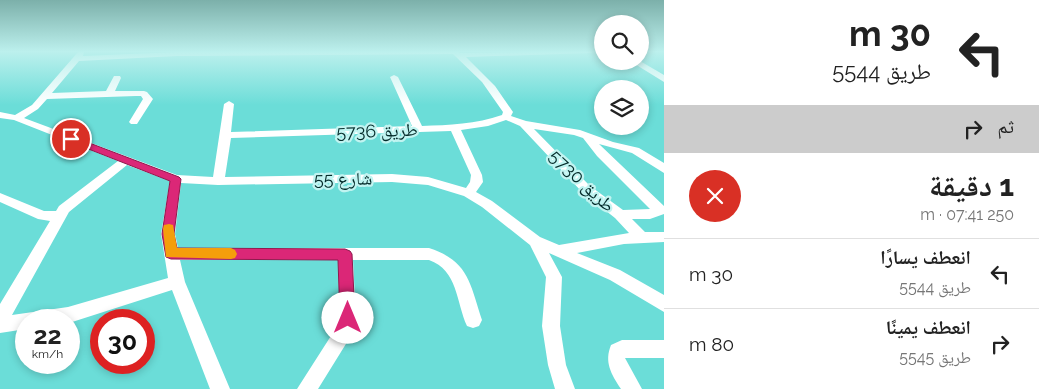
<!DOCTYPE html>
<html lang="ar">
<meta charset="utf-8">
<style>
:root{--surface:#fff;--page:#f2f2f2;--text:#222;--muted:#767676;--line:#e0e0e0}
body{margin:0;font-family:Raleway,"Noto Naskh Arabic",sans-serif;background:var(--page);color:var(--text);direction:rtl;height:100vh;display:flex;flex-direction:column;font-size:19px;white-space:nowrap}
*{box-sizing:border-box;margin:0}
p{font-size:16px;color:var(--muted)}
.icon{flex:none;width:28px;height:28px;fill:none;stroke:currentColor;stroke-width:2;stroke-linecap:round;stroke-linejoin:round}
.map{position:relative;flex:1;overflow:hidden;direction:ltr}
.sheet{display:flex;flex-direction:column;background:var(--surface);width:375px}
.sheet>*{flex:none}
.banner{background:#fff;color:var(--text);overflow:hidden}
.fabs{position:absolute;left:594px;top:15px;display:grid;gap:10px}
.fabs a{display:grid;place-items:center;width:55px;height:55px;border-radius:50%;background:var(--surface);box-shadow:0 2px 8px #0003;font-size:25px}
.speed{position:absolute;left:15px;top:309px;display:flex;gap:10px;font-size:25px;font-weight:700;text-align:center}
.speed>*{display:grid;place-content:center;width:65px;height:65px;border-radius:50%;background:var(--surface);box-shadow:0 2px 8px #0003;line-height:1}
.speed small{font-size:12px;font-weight:400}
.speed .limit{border:8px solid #d22;background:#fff;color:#111}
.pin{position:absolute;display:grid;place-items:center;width:42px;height:42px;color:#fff;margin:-21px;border:2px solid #fff;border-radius:50%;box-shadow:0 1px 5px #0007}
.me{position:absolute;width:55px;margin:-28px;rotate:0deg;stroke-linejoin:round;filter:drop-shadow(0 0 4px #0008)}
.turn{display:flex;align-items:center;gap:18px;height:105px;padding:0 25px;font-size:22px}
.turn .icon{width:65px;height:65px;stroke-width:2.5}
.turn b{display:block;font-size:35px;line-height:42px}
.then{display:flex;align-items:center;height:48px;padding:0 25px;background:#0003;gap:10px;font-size:19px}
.round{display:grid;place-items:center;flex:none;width:52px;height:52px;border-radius:26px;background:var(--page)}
.summary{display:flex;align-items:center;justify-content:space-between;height:85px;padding:0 25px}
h1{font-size:30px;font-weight:700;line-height:38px}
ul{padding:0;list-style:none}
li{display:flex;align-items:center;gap:15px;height:70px;padding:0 25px;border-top:1px solid var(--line)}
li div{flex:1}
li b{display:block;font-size:19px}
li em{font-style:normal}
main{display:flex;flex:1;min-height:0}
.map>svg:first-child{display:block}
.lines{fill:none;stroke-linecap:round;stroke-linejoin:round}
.minor{fill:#fff;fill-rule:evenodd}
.route{fill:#db2777;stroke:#8e194d}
.slow{fill:#f59e0b}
.labels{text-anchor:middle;stroke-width:4.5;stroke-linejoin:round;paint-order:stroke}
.street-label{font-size:18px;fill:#042b2a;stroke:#c1f4f1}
</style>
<main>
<section class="sheet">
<div class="banner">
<div class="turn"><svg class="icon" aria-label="left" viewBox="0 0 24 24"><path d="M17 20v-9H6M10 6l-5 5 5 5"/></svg><div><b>30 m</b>طريق 5544</div></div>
<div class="then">ثم<svg class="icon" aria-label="right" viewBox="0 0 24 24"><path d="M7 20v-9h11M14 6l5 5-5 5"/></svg></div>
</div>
<div class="summary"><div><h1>1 دقيقة</h1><p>250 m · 07:41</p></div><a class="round" style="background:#d93025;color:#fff"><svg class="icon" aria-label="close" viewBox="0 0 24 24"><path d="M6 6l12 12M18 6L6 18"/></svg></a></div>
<ul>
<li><svg class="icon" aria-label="left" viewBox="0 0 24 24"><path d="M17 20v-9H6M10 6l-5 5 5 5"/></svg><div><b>انعطف يسارًا</b><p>طريق 5544</p></div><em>30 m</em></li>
<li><svg class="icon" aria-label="right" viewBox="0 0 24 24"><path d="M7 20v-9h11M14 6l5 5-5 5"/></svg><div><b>انعطف يمينًا</b><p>طريق 5545</p></div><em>80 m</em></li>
</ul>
</section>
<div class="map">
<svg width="664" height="389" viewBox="0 0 664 389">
<rect width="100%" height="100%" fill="#6bddd8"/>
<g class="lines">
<g class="minor">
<path d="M457 51 460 53 594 51 591 53 466 57 495 86 513 112 511 116 526 121 580 130 613 142 639 148 664 163V173L632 153 599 144 664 206V214L650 219H632L645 232H664V242L624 244 577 253 620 270 664 295V312L610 280 549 253 562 277 560 326 566 365 575 389H555L548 365 542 326 546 277 530 245 482 207 464 196 428 185 392 182 218 185 181 183 175 234 178 248H429C469 261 470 284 482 320L479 326 473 328 467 326C456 302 458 270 429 260H353L356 318 349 339 318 389H297L336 328 340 318 338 260H180L185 282 230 389H210L172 290 69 323V320H26V329L0 333V304L50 221 38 219 0 202V193L44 211H56L59 206 118 161 14 120 0 118V112L15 115 32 105 78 52H84L83 56 177 52ZM453 54 482 82 503 112 502 115C476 124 449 125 422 126L398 77 394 75 390 77 412 126 231 132 234 104 229 101 224 104 213 177 177 175 24 118 38 109 47 99 136 96H141L143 99 129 122 131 124H137L153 99 147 92 144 91H115L121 78 120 76H114L106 91 52 93 79 61 177 56ZM506 120 520 126 582 192 615 218 629 233 559 245 540 237 492 201 476 192 483 182 482 175 461 130 488 126ZM534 129 574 135 583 138 597 156 650 209 623 210 590 186ZM451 131 471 175 470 182 466 188 428 177 392 174 225 177 231 138ZM127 165 170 181 161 234 168 278 68 307 12 315 69 212Z"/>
<path d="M630 61H640L664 75V82Z"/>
<path d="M622 340H664V358H625L642 389H621C611 374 604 362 611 345Z"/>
</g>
</g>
<linearGradient id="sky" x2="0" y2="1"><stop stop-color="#7cb0aa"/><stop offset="0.49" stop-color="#bcf0ed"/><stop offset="1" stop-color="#bcf0ed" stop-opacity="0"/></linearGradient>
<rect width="664" height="105" fill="url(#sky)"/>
<path class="route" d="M71 136 179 177 181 179 174 234 177 248 345 249 350 251 352 254 355 318 353 323 348 325 342 323 340 318 338 260 171 259 166 257 162 234 170 181 68 141 66 139Z"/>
<path class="slow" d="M169 224 173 225 177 248H231L235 250 237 254 235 258 231 259 166 257 163 229 164 225Z"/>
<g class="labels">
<g class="street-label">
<text transform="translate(377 131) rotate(-2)" y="6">طريق 5736</text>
<text transform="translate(343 179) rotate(-1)" y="6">شارع 55</text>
<text transform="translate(582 181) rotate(43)" y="6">طريق 5730</text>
</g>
</g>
</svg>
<div class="fabs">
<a><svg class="icon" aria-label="search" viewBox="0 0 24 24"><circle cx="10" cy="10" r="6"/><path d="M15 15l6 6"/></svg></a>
<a><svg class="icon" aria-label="layers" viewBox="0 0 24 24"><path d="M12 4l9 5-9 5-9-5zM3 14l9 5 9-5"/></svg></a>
</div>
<div class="speed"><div>22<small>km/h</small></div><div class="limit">30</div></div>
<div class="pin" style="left:71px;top:139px;background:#d93025"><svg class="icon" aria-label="arrive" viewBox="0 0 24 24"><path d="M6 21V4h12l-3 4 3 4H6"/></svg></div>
<svg class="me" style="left:348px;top:318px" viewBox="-20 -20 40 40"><circle r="19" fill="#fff"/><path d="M0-13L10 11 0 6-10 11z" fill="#db2777"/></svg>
</div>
</main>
